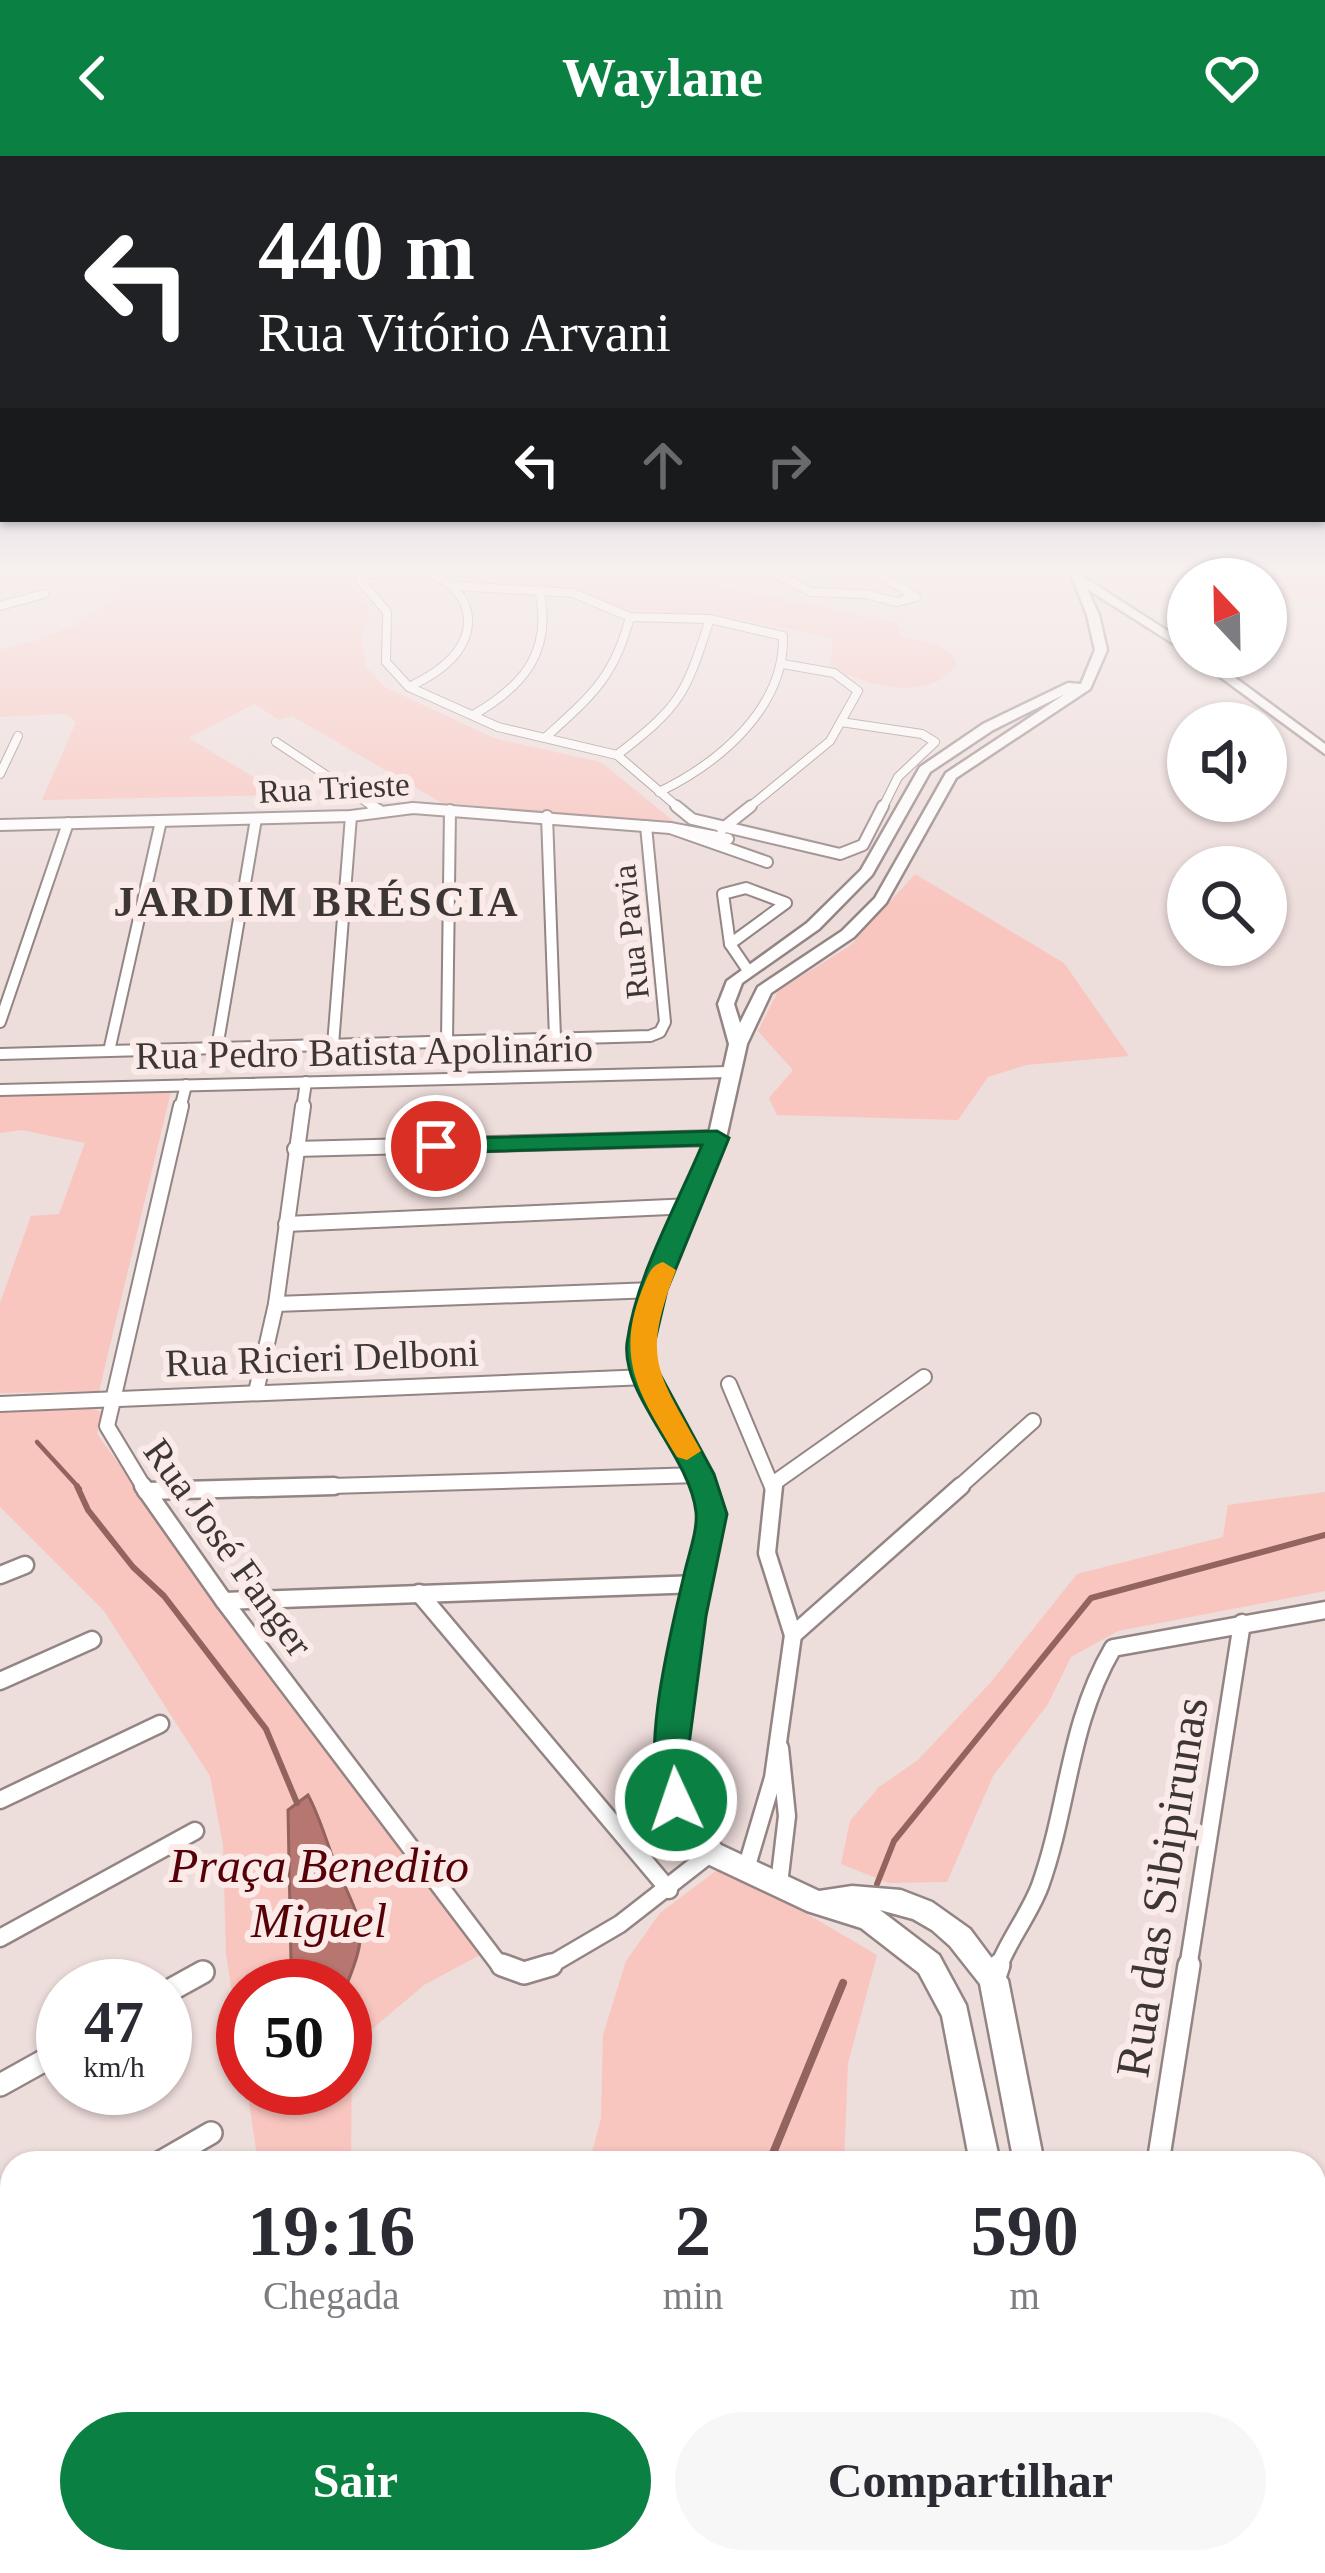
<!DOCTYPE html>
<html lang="pt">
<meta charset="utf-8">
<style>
:root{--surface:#fff;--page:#f7f7f7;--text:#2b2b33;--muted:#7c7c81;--accent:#0b8043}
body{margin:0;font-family:"Times New Roman",serif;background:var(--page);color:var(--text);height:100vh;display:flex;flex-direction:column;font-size:45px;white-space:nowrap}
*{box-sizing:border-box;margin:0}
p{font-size:39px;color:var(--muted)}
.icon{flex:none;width:66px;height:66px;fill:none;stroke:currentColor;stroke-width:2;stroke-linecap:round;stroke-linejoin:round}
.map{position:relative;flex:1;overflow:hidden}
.drawer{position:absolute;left:0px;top:1995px;width:1326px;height:423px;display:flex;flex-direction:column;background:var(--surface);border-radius:36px 36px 0 0;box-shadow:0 3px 9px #0004}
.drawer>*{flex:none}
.banner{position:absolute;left:0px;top:0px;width:1326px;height:366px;box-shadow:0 3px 9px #0004;background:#202124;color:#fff;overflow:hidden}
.needle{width:78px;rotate:338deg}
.tools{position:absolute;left:1167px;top:402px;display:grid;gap:24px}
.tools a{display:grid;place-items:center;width:120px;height:120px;border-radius:50%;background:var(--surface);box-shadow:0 3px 9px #0004;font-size:60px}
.speed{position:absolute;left:36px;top:1803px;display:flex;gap:24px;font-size:60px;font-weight:700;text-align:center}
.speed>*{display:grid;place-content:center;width:156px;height:156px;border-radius:50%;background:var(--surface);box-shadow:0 3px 9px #0004;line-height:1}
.speed small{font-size:30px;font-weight:400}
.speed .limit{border:18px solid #d22;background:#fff;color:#111}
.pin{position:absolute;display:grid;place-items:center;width:102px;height:102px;color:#fff;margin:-51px;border:6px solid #fff;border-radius:50%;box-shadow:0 3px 12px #0007}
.me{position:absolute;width:132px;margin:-66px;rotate:357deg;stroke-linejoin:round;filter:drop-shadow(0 0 9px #0008)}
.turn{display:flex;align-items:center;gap:42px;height:252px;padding:0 60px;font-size:54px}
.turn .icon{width:156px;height:156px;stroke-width:2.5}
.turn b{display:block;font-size:84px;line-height:102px}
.lanes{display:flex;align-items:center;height:114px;padding:0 60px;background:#0003;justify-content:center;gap:60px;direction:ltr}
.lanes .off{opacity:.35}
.eta{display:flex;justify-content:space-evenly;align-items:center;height:204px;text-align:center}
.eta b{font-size:72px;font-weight:700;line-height:84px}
.action{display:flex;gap:24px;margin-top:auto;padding:24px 60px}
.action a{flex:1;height:138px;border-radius:72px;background:var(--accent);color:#fff;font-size:48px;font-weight:700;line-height:138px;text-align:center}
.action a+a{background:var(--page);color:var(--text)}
header{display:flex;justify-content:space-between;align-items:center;height:156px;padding:0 60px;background:var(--accent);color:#fff;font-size:54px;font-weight:700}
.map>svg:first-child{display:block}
.green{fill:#f9c5bf}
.water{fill:#b87670;stroke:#93635e;stroke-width:3}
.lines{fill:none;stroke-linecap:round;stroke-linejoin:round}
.stream-far2{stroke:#93635e;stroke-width:4.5}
.stream-far1{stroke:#93635e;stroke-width:6}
.stream{stroke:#93635e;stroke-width:8}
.street-far4-casing{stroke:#938583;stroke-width:10}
.street-far3-casing{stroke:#938583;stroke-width:14}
.street-far2-casing{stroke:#938583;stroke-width:18}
.street-far1-casing{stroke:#938583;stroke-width:21}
.street-casing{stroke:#938583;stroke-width:26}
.secondary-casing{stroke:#938583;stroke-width:5}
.primary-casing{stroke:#fff;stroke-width:5}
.street-far4{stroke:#fff;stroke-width:8}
.street-far3{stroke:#fff;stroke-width:10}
.street-far2{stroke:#fff;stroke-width:14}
.street-far1{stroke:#fff;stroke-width:16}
.street{stroke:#fff;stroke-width:21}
.secondary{fill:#fff;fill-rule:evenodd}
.primary{fill:#fad6d2;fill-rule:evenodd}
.route{fill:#0b8043;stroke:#07532c;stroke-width:3}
.slow{fill:#f59e0b}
.labels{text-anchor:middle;stroke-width:12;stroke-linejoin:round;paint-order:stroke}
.far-street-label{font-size:33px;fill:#3c3635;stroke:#faeae8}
.street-label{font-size:39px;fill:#3c3635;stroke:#faeae8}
.far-district-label{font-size:42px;font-weight:bold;letter-spacing:3px;fill:#3c3635;stroke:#faeae8}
.near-park-label{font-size:48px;font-style:italic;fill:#550107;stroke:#faeae8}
.near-street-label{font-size:48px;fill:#3c3635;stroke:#faeae8}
</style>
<header><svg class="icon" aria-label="back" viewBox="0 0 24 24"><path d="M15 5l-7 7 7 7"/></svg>Waylane<svg class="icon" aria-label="heart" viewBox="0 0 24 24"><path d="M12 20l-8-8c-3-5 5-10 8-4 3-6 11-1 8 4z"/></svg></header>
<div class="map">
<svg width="1325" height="2417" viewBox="0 0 1325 2417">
<rect width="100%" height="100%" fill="#eddddb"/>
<g class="green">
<path d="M130 413C177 413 335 401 363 440 367 446 368 452 370 458L361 481 366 511 385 531 494 582 601 606 676 667 442 647 292 560 279 564 254 548 189 582 283 639 42 644 76 566 65 558 0 561V493C46 484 80 470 117 441L119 416Z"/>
<path d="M438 413H641L896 467 902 480C922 487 949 486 957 509 929 547 866 530 831 511L832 482 731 461 629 454 550 429 463 426Z"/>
<path d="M1181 413H1325V445H1266V423H1199L1194 418 1165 421 1163 416Z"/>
<path d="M915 718 1064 807 1129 900 1026 909 988 921 958 964 777 959 769 942 793 914 758 875 778 835 851 789Z"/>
<path d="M171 935 99 1235 0 1237V1147L31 1060 59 1058 85 987 22 974 0 977V940Z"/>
<path d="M87 1250 101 1256 97 1278 480 1799 424 1829 352 1890 351 2007H258L247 1932H345V1830H243V1908L226 1798 223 1689 210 1620 104 1455 0 1351V1253Z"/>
<path d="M1325 1336V1435L1118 1475 1071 1501 1048 1548 993 1620 947 1726 889 1727 841 1708 850 1665 879 1631 918 1604 991 1526 1077 1418 1223 1381 1228 1349Z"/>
<path d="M717 1714 778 1741 877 1799 848 1907 844 2007H589L601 1963 603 1879 626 1805 660 1757Z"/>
<path d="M437 2406H887L888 2417H453Z"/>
</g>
<path class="water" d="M308 1639C322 1665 328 1693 340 1719 362 1769 369 1774 347 1828L309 1830 291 1807 288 1654Z"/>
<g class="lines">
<path class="stream-far2" d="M37 1286 80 1333"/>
<g class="stream-far1">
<path d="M77 1330 88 1354 133 1411 164 1440 266 1573 297 1647"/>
<path d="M877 1728 894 1685 1091 1442 1325 1379"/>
</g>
<g class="stream">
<path d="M769 2007 843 1827"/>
<path d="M669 2417 671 2406"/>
</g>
<g class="street-far4-casing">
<g id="street-far4">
<path d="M686 413 711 418"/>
<path d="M767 413 811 436 865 438 897 446 916 441 870 413"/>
<path d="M1054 413 1068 415"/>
<path d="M411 414C454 416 486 457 457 496 445 512 427 522 409 531L386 506 387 456 360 424 368 418Z"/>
<path d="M457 430 573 437 630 461 710 463 783 480C785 552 719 607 659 636"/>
<path d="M0 450 44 438"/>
<path d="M409 531 498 571 617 599 680 653"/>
<path d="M473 559C524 530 553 495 539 434"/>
<path d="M841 566 922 578 935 586 898 621 882 653"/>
<path d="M546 581C591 540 614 522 630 461"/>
<path d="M276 586 377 653"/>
<path d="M617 599C682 549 685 539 710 463"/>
<path d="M0 618 18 580"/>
<path d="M409 653H420"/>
<path d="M747 653 830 585 858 535 834 517 783 508"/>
</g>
</g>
<g class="street-far3-casing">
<g id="street-far3">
<path d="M372 650 379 654"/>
<path d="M676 650 692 663 840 698 863 689 883 650"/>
<path d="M547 660 555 882"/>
<path d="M0 669 351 660 413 652 670 672"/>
<path d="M722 673 751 650"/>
<path d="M728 683 670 672 767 706"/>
<path d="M746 732 786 747 730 788 723 738Z"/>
<path d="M730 788 747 813"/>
<path d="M0 866 68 667"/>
<path d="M447 885 450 654"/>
<path d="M333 889 351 660"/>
<path d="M217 892 256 663"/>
<path d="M109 895 161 665"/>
<path d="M0 898 650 880 660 876 665 866 646 670"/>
<path d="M0 934 729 916"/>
<path d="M180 953 186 929"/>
<path d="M302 953 306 926"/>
</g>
</g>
<g class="street-far2-casing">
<g id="street-far2">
<path d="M295 993 717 982"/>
<path d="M286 1068 692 1050"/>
<path d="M276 1148 654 1134"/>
<path d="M729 1228 773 1333"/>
<path d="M256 1236 276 1148 303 950"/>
<path d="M0 1248 647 1221"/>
<path d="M774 1327 924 1221"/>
<path d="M145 1333 107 1270 181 950"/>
<path d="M230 1333 699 1319"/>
<path d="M957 1333 1033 1265"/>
</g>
</g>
<g class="street-far1-casing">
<g id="street-far1">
<path d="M143 1330 224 1445 498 1807 508 1812"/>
<path d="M146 1335 334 1330"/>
<path d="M0 1419 25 1409"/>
<path d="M419 1437 669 1734"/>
<path d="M224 1445 699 1428"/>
<path d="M793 1479 961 1330"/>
<path d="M0 1525 92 1484"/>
<path d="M0 1644 160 1568"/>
<path d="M746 1713 773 1622 793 1479 767 1397 774 1330"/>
<path d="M779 1728 787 1660 780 1592"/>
<path d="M0 1782 195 1675"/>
<path d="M545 1812 620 1768 711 1697"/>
<path d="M998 1812C1009 1783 1029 1759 1040 1730 1069 1649 1068 1569 1113 1492L1325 1454"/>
<path d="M1188 1812 1242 1467"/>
</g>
</g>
<g class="street-casing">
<g id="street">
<path d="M502 1809 524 1817 551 1809"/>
<path d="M994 1824 999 1809"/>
<path d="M165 1837 203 1816"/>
<path d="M0 1929 63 1894"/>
<path d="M159 2007 211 1977"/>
<path d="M1158 2007 1189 1809"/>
<path d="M1314 2106 1325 2108"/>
<path d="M1314 2262 1325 2265"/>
<path d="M1247 2406 1254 2417"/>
</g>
</g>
<g class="secondary-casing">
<g id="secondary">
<path d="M1071 418H1079L1188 488V497L1087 433 1099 459 1107 494 1090 533 956 622 886 747 854 781 771 837 747 888 726 982 664 1134 651 1189 653 1211 710 1319 723 1358 702 1460 684 1596 689 1644 695 1659 721 1689 819 1735 852 1730 901 1734 932 1746 970 1773 1008 1824 1044 2007H1014L980 1828 950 1790 932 1774 913 1763 880 1754 939 1799 966 1849 1000 2007H970L942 1860 919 1817 861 1772 807 1755 701 1705 671 1665 663 1644 658 1596 678 1460 701 1358 688 1319 631 1211V1189L644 1134 708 982 729 888 718 848 727 825 807 767 861 714 920 611 983 568 1068 527 1081 528 1095 494 1087 459ZM1065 538 946 617 875 742 842 775 758 831 740 867 734 848 742 827 819 773 872 719 930 616 993 574Z"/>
<path d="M1193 501H1207L1325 588V598Z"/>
<path d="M1002 2406H1038L1039 2417H1003Z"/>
<path d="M1050 2406H1086L1087 2417H1051Z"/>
</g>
</g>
<g class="primary-casing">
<g id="primary">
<path d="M0 2082 12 2087V2125L0 2120Z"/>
<path d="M0 2164 12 2170V2209L0 2203Z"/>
<path d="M223 2406H266L271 2417H228Z"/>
<path d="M342 2406H385L390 2417H347Z"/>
</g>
</g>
<use href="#street-far4" class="street-far4"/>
<use href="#street-far3" class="street-far3"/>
<use href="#street-far2" class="street-far2"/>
<use href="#street-far1" class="street-far1"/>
<use href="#street" class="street"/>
<use href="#secondary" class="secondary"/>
<use href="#primary" class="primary"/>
</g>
<linearGradient id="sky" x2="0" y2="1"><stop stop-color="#959bb8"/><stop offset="0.55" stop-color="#f7f0ef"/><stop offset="1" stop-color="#f7f0ef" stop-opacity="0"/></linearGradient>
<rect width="1325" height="752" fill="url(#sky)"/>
<path class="route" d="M717 975 729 982 667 1134 654 1189 656 1211 714 1318 727 1358 706 1460 688 1596 693 1644 688 1654 676 1658 664 1654C638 1602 671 1476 684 1419 688 1400 698 1374 696 1356 690 1300 621 1239 627 1187 636 1120 676 1051 702 989L436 997 424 990 436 983Z"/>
<path class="slow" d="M663 1106 676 1114C641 1205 657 1214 701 1295L687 1304 677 1301C641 1240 614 1205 642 1134 648 1121 649 1110 663 1106Z"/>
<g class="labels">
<g class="far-street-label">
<text transform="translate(334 631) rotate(-3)" y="12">Rua Trieste</text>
<text transform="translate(630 776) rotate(-96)" y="12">Rua Pavia</text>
</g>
<g class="street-label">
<text transform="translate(364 895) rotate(-1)" y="14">Rua Pedro Batista Apolinário</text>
<text transform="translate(322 1201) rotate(-2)" y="14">Rua Ricieri Delboni</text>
<text transform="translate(229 1391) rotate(54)" y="14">Rua José Fanger</text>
</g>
<g class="far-district-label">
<text x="317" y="760">JARDIM BRÉSCIA</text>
</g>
<g class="near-park-label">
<text x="319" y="1726">Praça Benedito<tspan x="319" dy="55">Miguel</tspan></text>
</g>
<g class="near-street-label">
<text transform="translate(1161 1731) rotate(-81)" y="17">Rua das Sibipirunas</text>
</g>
</g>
</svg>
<div class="tools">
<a><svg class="needle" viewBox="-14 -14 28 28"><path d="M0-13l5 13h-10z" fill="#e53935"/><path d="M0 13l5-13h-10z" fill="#7c7c81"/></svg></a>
<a><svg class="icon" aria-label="sound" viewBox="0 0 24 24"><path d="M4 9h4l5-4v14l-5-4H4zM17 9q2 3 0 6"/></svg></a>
<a><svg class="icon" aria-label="search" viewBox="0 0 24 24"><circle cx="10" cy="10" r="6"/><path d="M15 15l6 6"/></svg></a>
</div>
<div class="speed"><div>47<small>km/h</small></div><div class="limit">50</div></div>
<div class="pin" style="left:436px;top:990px;background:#d93025"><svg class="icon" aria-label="arrive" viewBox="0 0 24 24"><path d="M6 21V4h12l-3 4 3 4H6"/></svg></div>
<svg class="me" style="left:676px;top:1644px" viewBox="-20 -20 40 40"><circle r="17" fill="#0b8043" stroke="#fff" stroke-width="3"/><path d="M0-11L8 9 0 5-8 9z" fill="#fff"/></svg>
<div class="banner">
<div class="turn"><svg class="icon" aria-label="left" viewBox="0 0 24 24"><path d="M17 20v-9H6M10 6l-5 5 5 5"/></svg><div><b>440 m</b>Rua Vitório Arvani</div></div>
<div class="lanes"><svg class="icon" aria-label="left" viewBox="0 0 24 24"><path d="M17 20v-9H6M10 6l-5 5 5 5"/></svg><svg class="icon off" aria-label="ahead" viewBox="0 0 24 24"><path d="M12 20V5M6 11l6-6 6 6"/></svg><svg class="icon off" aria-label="right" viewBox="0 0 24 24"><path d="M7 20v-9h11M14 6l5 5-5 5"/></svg></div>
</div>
<section class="drawer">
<div class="eta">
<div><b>19:16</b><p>Chegada</p></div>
<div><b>2</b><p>min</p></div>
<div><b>590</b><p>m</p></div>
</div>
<div class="action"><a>Sair</a><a>Compartilhar</a></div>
</section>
</div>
